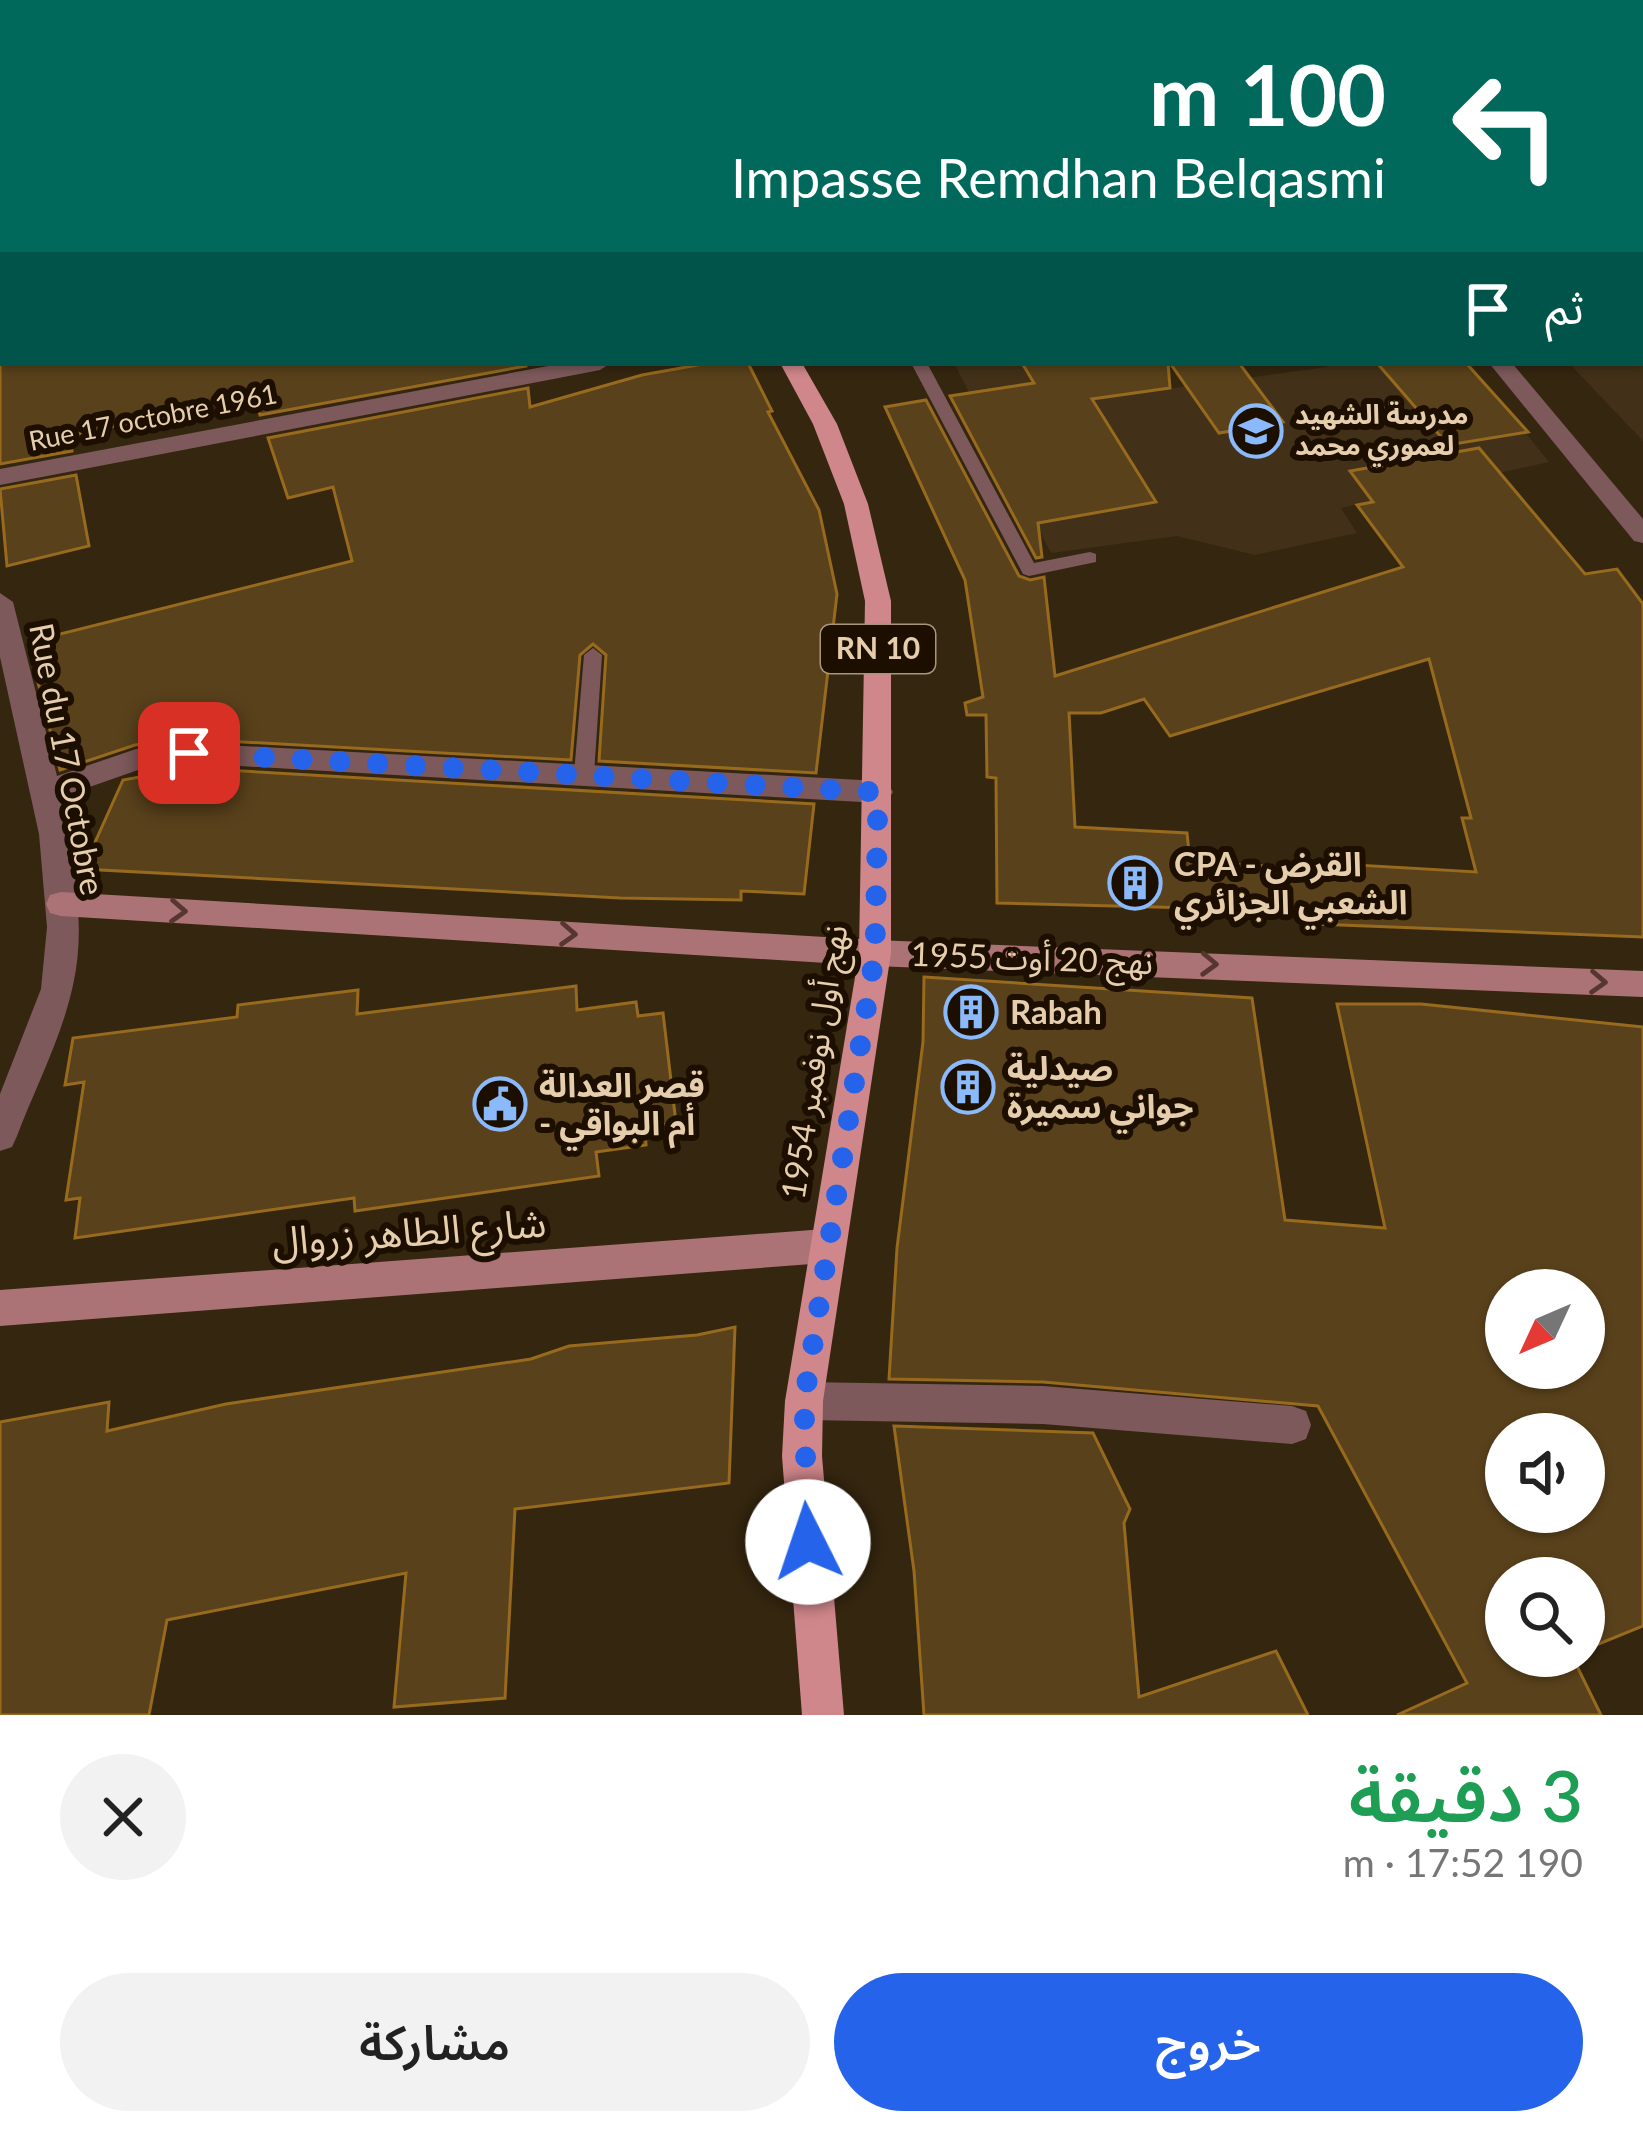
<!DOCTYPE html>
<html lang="ar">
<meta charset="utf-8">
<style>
:root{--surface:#fff;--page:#f2f2f2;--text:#222;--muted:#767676;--accent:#2563eb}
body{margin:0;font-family:Lato,"Noto Sans Arabic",sans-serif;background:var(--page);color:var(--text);direction:rtl;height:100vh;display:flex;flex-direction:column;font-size:45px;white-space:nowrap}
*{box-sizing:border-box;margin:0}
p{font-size:39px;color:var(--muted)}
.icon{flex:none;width:66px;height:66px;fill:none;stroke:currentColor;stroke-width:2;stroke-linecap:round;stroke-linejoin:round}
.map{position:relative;height:1715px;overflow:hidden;direction:ltr}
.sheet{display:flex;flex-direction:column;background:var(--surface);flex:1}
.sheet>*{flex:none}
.banner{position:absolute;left:0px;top:0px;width:1644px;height:366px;box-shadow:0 3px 9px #0004;direction:rtl;background:#00695c;color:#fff;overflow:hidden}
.needle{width:78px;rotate:226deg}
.tools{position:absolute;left:1485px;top:1269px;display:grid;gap:24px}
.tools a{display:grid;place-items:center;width:120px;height:120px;border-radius:50%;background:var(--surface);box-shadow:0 3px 9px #0004;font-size:60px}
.pin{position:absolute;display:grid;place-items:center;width:102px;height:102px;color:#fff;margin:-51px;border-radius:24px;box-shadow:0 6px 18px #0006}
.me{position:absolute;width:132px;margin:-66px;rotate:356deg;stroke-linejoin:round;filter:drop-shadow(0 0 9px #0008)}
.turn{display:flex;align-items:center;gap:42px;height:252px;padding:0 60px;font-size:54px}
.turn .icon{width:156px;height:156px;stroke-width:2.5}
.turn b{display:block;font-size:84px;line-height:102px}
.then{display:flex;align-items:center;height:114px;padding:0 60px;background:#0003;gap:24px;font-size:45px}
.round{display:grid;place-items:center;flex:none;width:126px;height:126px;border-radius:63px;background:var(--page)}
.overview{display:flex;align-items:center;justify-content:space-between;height:204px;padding:0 60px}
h1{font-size:72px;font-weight:600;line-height:90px;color:#1e9e55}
.cta{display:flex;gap:24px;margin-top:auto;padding:24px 60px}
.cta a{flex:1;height:138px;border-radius:72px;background:var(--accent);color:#fff;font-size:48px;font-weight:600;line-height:138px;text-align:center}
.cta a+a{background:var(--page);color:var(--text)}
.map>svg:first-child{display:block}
.built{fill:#423118}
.building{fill:#59411b;stroke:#976a1d;stroke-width:3;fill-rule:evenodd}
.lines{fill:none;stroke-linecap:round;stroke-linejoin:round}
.lane{fill:#7d595b;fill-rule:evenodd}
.street{fill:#7d595b;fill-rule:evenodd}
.secondary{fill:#ac7376;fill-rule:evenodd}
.primary{fill:#d0878b;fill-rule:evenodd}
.oneway{stroke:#56372f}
.route{stroke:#2563eb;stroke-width:21;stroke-dasharray:0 37.8}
.labels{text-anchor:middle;stroke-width:12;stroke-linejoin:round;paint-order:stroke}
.far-poi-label{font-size:27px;font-weight:bold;fill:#e6ceac;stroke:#1c0f00;text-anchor:start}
.far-street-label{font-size:27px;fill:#e6ceac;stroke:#1c0f00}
.shield{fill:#1c0f00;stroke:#a99578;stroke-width:3}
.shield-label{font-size:30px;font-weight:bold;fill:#e6ceac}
.street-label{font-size:33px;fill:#e6ceac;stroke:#1c0f00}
.poi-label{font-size:33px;font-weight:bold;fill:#e6ceac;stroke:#1c0f00;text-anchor:start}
.near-street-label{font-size:39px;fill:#e6ceac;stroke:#1c0f00}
</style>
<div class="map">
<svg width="1643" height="1715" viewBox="0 0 1643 1715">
<rect width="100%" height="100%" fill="#35260f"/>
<g class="built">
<path d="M1643 250V441L1569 363H1641Z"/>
<path d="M954 363H1072L1095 399 1326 367 1325 363H1469L1549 462 1341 508 1357 533 1255 555 1177 536 1051 553Z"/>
</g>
<g class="building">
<path d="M0 363H526V366L260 415 254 396 69 436 72 451 0 464Z"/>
<path d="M709 363H748L772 411 768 412 819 510 837 594 816 773 599 761 606 655 593 644 580 655 571 760 189 739 135 745 60 770 28 642 352 561 333 487 288 498 268 438 528 388 530 407 642 375Z"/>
<path d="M1022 363H1168L1170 388 1092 399 1156 502 1038 523 1042 557 1036 558 950 396 1034 383Z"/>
<path d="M1170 363H1239L1283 422 1219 433Z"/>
<path d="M1377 363H1466L1528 432 1448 445Z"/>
<path d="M926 400 1019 576 1030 580 1044 577 1055 676 1403 567 1357 505 1373 502 1350 471 1479 448 1585 574 1617 569 1643 604V937L1316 924 1313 911 997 903 996 778 987 777 986 715H967L965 703 983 697 965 580 885 407ZM1429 659 1471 818H1462L1476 872 1305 862 1306 868 1190 862 1187 833 1075 827 1069 713H1101L1144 699 1170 736Z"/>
<path d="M76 475 89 546 7 566 0 489Z"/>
<path d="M189 768 814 804 804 894 741 891V900L620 898 83 869 123 780Z"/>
<path d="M924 977 1252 998 1285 1220 1385 1228 1337 1004H1421L1643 1027V1626L1584 1650V1578H1506V1656H1572L1601 1715H1397L1467 1683 1318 1406 1043 1382 889 1379 897 1248 923 1042ZM1506 1290H1584V1368H1506ZM1506 1434H1584V1512H1506Z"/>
<path d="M576 986 577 1010 636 1002 638 1016 663 1013 676 1123 645 1127 646 1145 596 1152 599 1176 355 1211 354 1198 75 1238 80 1198 66 1200 84 1082 65 1085 73 1038 237 1017 238 1005 358 990 357 1014Z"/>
<path d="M735 1327 729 1483 515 1509 505 1698 394 1707 406 1573 167 1620 149 1715H0V1422L109 1402 107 1431 226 1404 531 1359 569 1346 697 1335Z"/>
<path d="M894 1426 1093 1433 1130 1509 1124 1523 1139 1697 1276 1651 1308 1715H924L914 1571Z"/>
</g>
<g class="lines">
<g class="lane">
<path d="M287 0H299L300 3H288Z"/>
<rect x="1641" y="196" width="2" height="9"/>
<path d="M911 363H927L1034 563 1090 552 1096 554V562L1029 576 1023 574Z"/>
<path d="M593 648 602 655 594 774 584 781 574 774 584 655Z"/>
</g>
<g class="street">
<path d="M3 176V188L0 189V177Z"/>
<rect x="1641" y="224" width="2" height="12"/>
<path d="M564 363H611L600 370 0 485V469Z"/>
<path d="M1489 363H1512L1643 519V543L1634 541Z"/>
<path d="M0 593 13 602 57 776 136 749 189 743 878 781 888 784 893 792 888 800 878 803 189 763 138 770 61 797C73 857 87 925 73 985 62 1037 36 1086 17 1136L12 1147 0 1151V1094L41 989 47 927 39 834 0 657Z"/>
<path d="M804 1382 1043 1386 1292 1406 1306 1411 1311 1425 1306 1439 1292 1444 1043 1424 804 1420 790 1414 785 1401 790 1388Z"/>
</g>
<g class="secondary">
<path d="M61 892 875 940 1643 971V997L875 966 61 916 50 913 46 904 50 895Z"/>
<path d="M825 1229 838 1234 843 1246 838 1258 825 1263 0 1326V1290Z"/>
</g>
<g class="primary">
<path d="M558 0H576L578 3H560Z"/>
<path d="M780 363H802L837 424 868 504 891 601V953L823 1401 822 1456 844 1715H802L782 1456 785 1401 859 953 865 601 844 504 813 424Z"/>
</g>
</g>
<defs><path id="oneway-chevron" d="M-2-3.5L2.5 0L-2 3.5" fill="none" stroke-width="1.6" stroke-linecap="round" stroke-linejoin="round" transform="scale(3)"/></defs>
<g class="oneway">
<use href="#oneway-chevron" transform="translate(178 911) rotate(3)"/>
<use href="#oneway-chevron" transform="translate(568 934) rotate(3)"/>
<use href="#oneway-chevron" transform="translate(1209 964) rotate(2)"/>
<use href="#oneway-chevron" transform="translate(1598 982) rotate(3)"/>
</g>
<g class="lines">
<path class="route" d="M189 753 878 792 875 953 804 1401 808 1542"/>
</g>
<defs>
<g id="school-ring" transform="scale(2.7)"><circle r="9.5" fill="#1c0f00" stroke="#8abafc" stroke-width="1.5"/><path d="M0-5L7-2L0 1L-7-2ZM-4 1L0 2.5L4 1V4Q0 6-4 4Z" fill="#8abafc"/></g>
<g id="building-ring" transform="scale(2.7)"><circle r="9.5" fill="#1c0f00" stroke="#8abafc" stroke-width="1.5"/><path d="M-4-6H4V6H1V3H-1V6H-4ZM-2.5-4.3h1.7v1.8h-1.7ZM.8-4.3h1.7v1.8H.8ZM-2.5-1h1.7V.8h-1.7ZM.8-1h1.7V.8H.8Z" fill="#8abafc"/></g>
<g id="civic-ring" transform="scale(2.7)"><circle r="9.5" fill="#1c0f00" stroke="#8abafc" stroke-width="1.5"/><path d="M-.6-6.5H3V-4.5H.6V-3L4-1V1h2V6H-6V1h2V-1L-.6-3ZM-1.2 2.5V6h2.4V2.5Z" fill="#8abafc"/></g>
</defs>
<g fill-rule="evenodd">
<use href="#school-ring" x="1256" y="431"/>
<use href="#building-ring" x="1135" y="883"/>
<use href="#building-ring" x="971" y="1012"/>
<use href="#building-ring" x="968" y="1087"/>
<use href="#civic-ring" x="500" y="1104"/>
</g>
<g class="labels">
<g class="far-poi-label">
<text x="1295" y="424">مدرسة الشهيد<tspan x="1295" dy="31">لعموري محمد</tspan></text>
</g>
<g class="far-street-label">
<text transform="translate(153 418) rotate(-11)" y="9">Rue 17 octobre 1961</text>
</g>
<rect class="shield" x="821" y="625" width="114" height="48" rx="9"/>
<g class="shield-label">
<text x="878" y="659">RN 10</text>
</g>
<g class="street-label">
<text transform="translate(67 759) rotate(79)" y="12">Rue du 17 Octobre</text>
<text transform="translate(1032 958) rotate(2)" y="12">نهج 20 أوت 1955</text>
<text transform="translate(814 1062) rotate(-81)" y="12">نهج أول نوفمبر 1954</text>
</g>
<g class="poi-label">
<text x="1174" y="876">CPA - القرض<tspan x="1174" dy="38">الشعبي الجزائري</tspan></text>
<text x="1010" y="1024">Rabah</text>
<text x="1007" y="1080">صيدلية<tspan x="1007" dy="38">جواني سميرة</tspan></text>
<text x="539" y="1097">قصر العدالة<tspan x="539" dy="38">- أم البواقي</tspan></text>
</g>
<g class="near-street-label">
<text transform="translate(409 1232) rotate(-4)" y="14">شارع الطاهر زروال</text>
</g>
</g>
</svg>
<div class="tools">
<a><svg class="needle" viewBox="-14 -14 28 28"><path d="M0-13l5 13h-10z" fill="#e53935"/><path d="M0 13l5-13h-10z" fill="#767676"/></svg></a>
<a><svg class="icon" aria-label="sound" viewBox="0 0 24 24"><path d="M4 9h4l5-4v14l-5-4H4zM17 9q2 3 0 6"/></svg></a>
<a><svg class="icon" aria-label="search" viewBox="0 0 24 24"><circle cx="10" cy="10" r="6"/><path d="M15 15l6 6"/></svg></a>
</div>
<div class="pin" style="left:189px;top:753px;background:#d93025"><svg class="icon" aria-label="arrive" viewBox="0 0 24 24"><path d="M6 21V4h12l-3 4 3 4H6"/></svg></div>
<svg class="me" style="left:808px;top:1542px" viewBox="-20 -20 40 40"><circle r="19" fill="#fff"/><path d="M0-13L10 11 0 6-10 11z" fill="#2563eb"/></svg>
<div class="banner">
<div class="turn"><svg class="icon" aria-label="left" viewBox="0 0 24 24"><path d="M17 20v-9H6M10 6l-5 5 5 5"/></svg><div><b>100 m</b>Impasse Remdhan Belqasmi</div></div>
<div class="then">ثم<svg class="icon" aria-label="arrive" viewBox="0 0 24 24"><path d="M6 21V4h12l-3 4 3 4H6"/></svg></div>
</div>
</div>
<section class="sheet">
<div class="overview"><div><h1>3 دقيقة</h1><p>190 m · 17:52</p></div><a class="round"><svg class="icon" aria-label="close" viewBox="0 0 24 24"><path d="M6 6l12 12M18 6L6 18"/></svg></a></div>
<div class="cta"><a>خروج</a><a>مشاركة</a></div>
</section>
